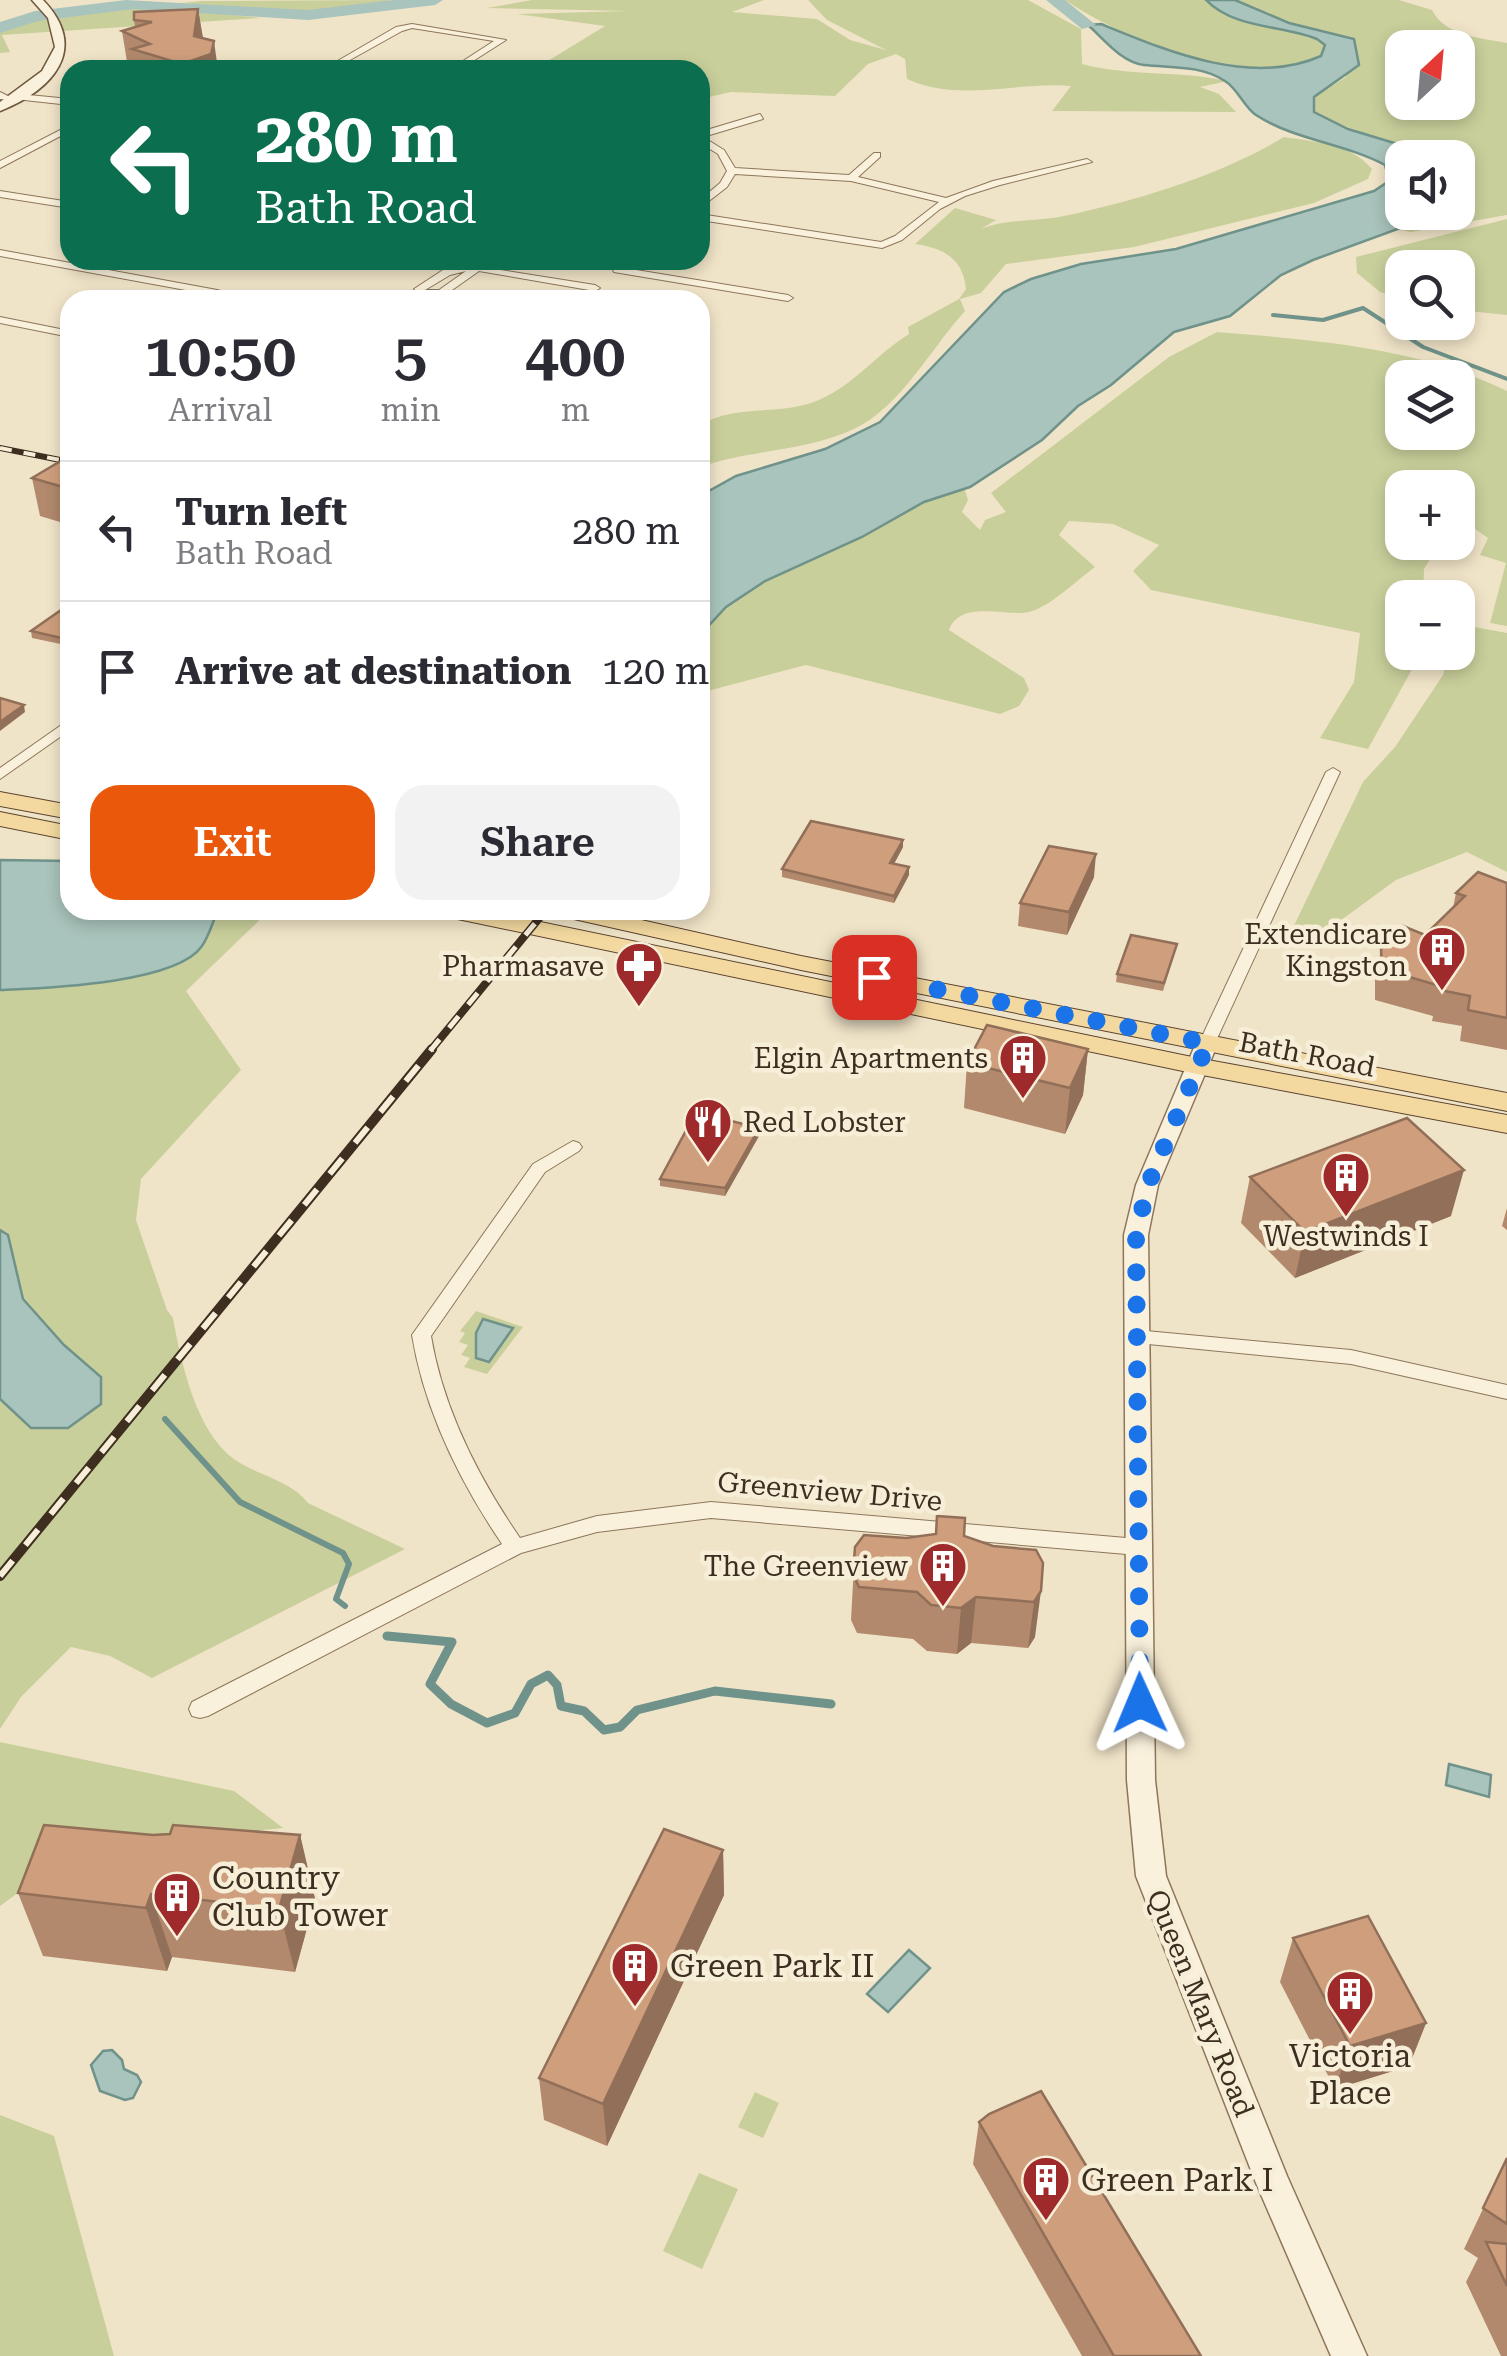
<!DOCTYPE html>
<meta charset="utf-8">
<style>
:root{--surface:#fff;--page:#f2f2f3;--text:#2b2b33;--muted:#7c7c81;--line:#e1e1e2;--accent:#ea580c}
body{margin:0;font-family:"Roboto Serif",serif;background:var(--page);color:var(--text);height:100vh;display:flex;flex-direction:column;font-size:38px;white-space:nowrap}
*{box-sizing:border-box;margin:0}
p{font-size:32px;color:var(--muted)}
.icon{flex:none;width:55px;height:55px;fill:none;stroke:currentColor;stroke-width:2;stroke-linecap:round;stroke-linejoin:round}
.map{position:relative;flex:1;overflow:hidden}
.panel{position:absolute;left:60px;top:290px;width:650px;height:630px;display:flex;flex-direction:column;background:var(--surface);border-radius:30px;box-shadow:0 5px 15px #0003}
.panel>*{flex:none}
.guide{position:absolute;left:60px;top:60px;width:650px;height:210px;border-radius:30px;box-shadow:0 5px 15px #0003;background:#0b6e4f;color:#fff;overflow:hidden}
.needle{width:65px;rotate:26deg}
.controls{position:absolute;left:1385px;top:30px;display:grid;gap:20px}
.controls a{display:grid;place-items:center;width:90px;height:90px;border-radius:20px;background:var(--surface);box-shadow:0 5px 15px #0003;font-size:50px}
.pin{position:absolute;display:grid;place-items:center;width:85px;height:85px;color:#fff;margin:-42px;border-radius:20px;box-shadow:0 5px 15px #0006}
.me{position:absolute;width:110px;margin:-55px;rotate:359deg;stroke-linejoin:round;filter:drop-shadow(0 0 8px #0008)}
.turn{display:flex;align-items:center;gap:35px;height:210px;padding:0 30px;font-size:45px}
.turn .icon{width:130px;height:130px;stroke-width:2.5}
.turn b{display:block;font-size:70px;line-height:85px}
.eta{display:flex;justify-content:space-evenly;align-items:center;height:170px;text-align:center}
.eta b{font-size:60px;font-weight:600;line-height:70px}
.action{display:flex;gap:20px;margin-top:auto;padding:20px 30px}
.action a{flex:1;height:115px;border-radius:30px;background:var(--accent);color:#fff;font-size:40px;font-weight:600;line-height:115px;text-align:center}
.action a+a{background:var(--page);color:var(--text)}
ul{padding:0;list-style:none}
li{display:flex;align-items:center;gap:30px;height:140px;padding:0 30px;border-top:2px solid var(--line)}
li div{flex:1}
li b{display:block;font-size:38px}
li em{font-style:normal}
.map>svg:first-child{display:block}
.green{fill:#c9cf9b;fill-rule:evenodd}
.water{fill:#a9c4bc;stroke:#6f938a;stroke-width:2.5}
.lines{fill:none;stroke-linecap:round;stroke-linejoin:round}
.stream-far2{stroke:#6f938a;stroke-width:4}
.stream-far1{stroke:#6f938a;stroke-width:6}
.stream{stroke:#6f938a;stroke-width:9}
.river{fill:#a9c4bc;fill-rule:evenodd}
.minor-casing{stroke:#8d765c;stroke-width:2}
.tertiary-casing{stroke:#8d765c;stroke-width:3}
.secondary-casing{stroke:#6f573f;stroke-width:3}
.primary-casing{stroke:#5b4430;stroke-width:2}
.minor{fill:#faf1dc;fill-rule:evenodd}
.tertiary{fill:#faf1dc;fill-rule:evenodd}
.secondary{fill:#faf1dc;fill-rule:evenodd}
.primary{fill:#f3d9a0;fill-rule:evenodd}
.rail-far2-casing{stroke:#3d2e20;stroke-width:6}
.rail-far1-casing{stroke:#3d2e20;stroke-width:8}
.rail-casing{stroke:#3d2e20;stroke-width:10}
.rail-far2{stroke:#f7eed8;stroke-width:4;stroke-dasharray:12;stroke-linecap:butt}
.rail-far1{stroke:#f7eed8;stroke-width:5;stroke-dasharray:15;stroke-linecap:butt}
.rail{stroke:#f7eed8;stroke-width:6;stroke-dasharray:20;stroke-linecap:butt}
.wall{fill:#b2896c}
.shaded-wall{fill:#916f58}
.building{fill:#cf9f7d;stroke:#916f58;stroke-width:2.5}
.route{stroke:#1a73e8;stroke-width:18;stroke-dasharray:0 32.4}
.labels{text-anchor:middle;stroke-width:9;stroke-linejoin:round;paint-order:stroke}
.poi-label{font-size:28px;fill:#3d2e20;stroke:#f7eed8;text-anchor:end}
.street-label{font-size:28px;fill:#3d2e20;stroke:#f7eed8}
.near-poi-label{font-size:32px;fill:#3d2e20;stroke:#f7eed8;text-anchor:start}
</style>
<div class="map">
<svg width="1507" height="2356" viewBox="0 0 1507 2356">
<rect width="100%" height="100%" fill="#f0e4c8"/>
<g class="green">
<path d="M392 0 342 10 277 11 183 3 176 8 261 18 2 35 10 52 0 53V22L14 19 202 1Z"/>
<path d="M532 0H764L732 12 817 19 850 40 886 50 827 20 808 0H1028L1081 29 1082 64C1132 77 1178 70 1228 81L1200 87 1219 94 1236 112 1052 111 1071 86C1018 81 959 103 907 79L905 59 896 54 868 64 835 96 731 92 700 99V70H533L605 26 517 14 628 11 487 8Z"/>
<path d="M1065 0H1211C1243 32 1291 19 1325 45L1321 56C1243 89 1131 44 1065 0Z"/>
<path d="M1235 0H1399L1432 10C1445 36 1481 38 1507 43V215L1411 232 1395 229 1441 213 1458 212 1462 198 1458 194V158C1430 157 1339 127 1314 112V97L1346 77 1328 32 1289 23ZM1402 48H1458V102H1402Z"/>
<path d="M1284 137C1315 142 1350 143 1372 169L1368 179 1314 203 1134 247 1006 264 981 293 960 299 965 311C931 348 902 405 856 428 806 452 751 449 700 467V425C737 403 782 417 821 399 855 384 878 353 909 334L908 327 959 299 966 289C963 258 943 248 915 244L955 208 996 220 981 229C1009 218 1035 222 1064 216 1138 200 1219 176 1284 137Z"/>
<path d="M1507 219V315L1458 310V268H1402V297L1380 292 1357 273 1356 257Z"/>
<path d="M1217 332C1315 340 1417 347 1507 391V626L1490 623 1506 563 1480 555 1488 538 1458 517V488H1402V542L1440 543 1424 569 1423 597 1402 598V652L1421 653 1368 749 1320 738 1354 682 1360 633 1151 590 1133 571 1159 545 1113 524 1069 521 1059 535 1095 567C1077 580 1050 607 1029 612 1004 617 961 599 949 630L1024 678 1029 690 1019 706 1000 714 806 665 700 693V598L960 475 968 500 962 512 980 530 985 520 1006 512 991 493 1169 357ZM1402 378H1458V432H1402Z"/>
<path d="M1458 624 1507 633V872L1467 852 1396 880 1315 939 1290 934 1363 782 1395 747 1443 675 1448 653 1458 652Z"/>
<path d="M218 910H270L186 991 241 1070 141 1179 136 1220 167 1310 173 1318C181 1362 196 1432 234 1459 258 1476 291 1480 308 1503L405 1549 152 1678 110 1656 71 1647 21 1697 0 1729V976L205 941Z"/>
<path d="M476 1311 523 1327 487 1374 464 1367 470 1358 461 1355 468 1345 459 1342 465 1333 460 1331Z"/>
<path d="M0 1742 234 1791 283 1828 76 1850 0 1906Z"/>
<path d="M755 2092 779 2103 763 2138 738 2127Z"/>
<path d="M0 2115 54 2136 114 2356H0Z"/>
<path d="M699 2173 738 2189 702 2269 663 2251Z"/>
</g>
<g class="water">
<path d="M1206 0H1235L1289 23 1354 39 1359 65 1314 97V112L1348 129 1437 156 1402 158V212L1441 213 1313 260 1281 275 1230 316 1174 332 1111 385 1078 406 1042 440 970 487 924 502 862 537 765 581 726 607 700 635V496L736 476 825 449 880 422 1004 292 1031 279 1081 264 1176 249 1374 191 1389 181 1385 165C1344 143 1294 140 1256 115 1244 107 1238 89 1225 81 1201 65 1171 68 1144 65 1121 62 1104 39 1088 25L1101 24C1167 51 1251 87 1321 56L1325 45 1317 39C1282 25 1234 29 1206 0Z"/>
<path d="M0 860 70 861V910H218C213 921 209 936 202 946 176 984 44 988 0 990Z"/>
<path d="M0 1230 8 1235 23 1299 64 1345 101 1377V1404L68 1428H31L0 1399Z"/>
<path d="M483 1319 513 1328 489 1362 476 1358V1333Z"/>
<path d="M1449 1764 1491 1775 1489 1797 1446 1785Z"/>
<path d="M909 1950 930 1968 888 2012 867 1994Z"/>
<path d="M112 2050 122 2060 124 2069 137 2075 141 2082 133 2098 125 2100 100 2091 91 2065 103 2051Z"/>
</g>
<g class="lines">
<path class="stream-far2" d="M1273 315 1323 320 1363 308 1423 347 1507 379"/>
<path class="stream-far1" d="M165 1419 240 1502 343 1553 349 1564 336 1599 345 1606"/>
<path class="stream" d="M387 1636 452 1642 430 1684 451 1704 487 1723 515 1713 531 1684 548 1675 557 1685 561 1706 584 1711 604 1730 620 1727 637 1710 715 1691 831 1704"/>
<g class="river">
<path d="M126 0 308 10 393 0H443L435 5 308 20 134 9 38 21 0 33V22L35 11Z"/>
<path d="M1046 0H1065L1096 25 1082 29Z"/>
</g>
<g class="minor-casing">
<g id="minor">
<path d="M412 24 506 40 459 70H449L494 41 412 28 402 31 332 70H322L396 27Z"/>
<path d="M0 92 8 96V100L0 99Z"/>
<path d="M18 94 70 99V105L15 99Z"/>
<path d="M760 114 763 119 703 137 724 150 735 168 849 175 874 153H880V157L858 177 946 198 993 181 1087 159 1092 162 1000 185 965 196 940 209 902 240 882 248 700 220V214L881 242 895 236 939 202 851 181 735 174 727 187 700 208V200L720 183 727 171 718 154 700 143V132Z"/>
<path d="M70 125V131L0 168V161Z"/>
<path d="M0 191 70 202V208L0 197Z"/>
<path d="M0 250 217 290 221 291 224 300H214L213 295 0 256Z"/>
<path d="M468 265 595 285 600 288 595 291 479 271 445 295 423 297 414 289 443 270ZM466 271 439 290H425L450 275Z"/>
<path d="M618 267 788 295 793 298 788 301 614 272 613 270Z"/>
<path d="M0 317 70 331V337L0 323Z"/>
<path d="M70 719V730L0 779V768Z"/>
<path d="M1333 768 1340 772 1215 1043 1207 1048 1201 1047 1199 1043 1326 772Z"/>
<path d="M573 1141 579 1143 582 1147 579 1151 545 1172 431 1336C443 1408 478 1477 520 1538L597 1516 711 1502 1138 1539 1145 1541 1148 1547 1145 1553 1138 1555 711 1518 597 1532 521 1553 208 1716 200 1718 192 1716 189 1709 192 1702 502 1544C460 1482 424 1409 412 1335L533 1164Z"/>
<path d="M1135 1330 1351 1350 1507 1385V1399L1351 1364 1128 1342 1126 1337 1128 1332Z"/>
</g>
</g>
<g class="tertiary-casing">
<path id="tertiary" d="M1207 1036 1218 1043 1158 1185 1148 1235 1155 1780 1166 1876 1287 2176 1367 2356H1331L1256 2183 1136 1876 1127 1780 1124 1235 1136 1185 1196 1043Z"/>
</g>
<g class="secondary-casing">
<path id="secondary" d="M32 0H43C90 49 53 90 0 111V102L42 71 55 47 48 18Z"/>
</g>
<g class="primary-casing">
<g id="primary">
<path d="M0 792 70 805V819L0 806Z"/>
<path d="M0 812 70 826V840L0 826Z"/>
<path d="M436 910H483L1197 1058 1507 1115V1133L1197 1074 448 917Z"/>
<path d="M553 910H597L801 956 1507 1093V1111L801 970 565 917Z"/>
</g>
</g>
<use href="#minor" class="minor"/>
<use href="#tertiary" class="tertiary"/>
<use href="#secondary" class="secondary"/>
<use href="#primary" class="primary"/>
<g class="rail-far2-casing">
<path id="rail-far2" d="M0 448 70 462"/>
</g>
<g class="rail-far1-casing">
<path id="rail-far1" d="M430 1051 546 910"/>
</g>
<g class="rail-casing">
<path id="rail" d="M0 1576 432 1049"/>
</g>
<use href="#rail-far2" class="rail-far2"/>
<use href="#rail-far1" class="rail-far1"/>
<use href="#rail" class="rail"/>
</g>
<g class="wall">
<path d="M198 9 203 38 218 70H135L134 65 127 62 122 31 135 27 134 20Z"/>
<path d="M70 462V525L40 516 32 478Z"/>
<path d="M70 611V646L32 638 31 631Z"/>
<path d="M903 847 894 864 909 867V875L894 903 782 877V869Z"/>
<path d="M1094 877 1067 935 1018 926 1020 903Z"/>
<path d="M1507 883V1050L1460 1041 1462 1026 1432 1021 1433 1016 1375 1000V980L1381 949 1425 935 1453 908 1456 893Z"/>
<path d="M1177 944 1163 991 1116 982 1117 974Z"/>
<path d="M1088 1049 1083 1095 1065 1134 964 1108 967 1063Z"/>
<path d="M759 1128V1136L725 1196 660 1186V1179Z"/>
<path d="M1250 1177 1451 1216 1295 1278 1241 1223Z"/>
<path d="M1507 1208V1230L1502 1226Z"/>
<path d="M964 1536 993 1546 1036 1550 1035 1637 1028 1648 971 1643 957 1654 927 1651 913 1639 857 1633 851 1620 855 1547 906 1538Z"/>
<path d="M153 1835H300L315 1899 295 1972 172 1957 167 1971 43 1956 18 1893Z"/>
<path d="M723 1850 724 1895 607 2146 544 2120 539 2078Z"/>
<path d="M1293 1938 1426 2023 1409 2066 1335 2089 1280 1982Z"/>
<path d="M979 2122 1201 2356H1082L973 2164Z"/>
<path d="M1507 2158V2356H1501L1466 2282 1478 2258 1464 2249Z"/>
</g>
<g class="shaded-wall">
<path d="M198 9 203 39 214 41 218 70H183L182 64 194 36Z"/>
<path d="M24 705 25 712 0 731V722Z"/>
<path d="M903 840V847L890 871V863Z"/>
<path d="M1096 854 1094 877 1067 935 1069 912Z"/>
<path d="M909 867V875L894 903V896Z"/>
<path d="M1088 1049 1083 1095 1065 1134 1070 1088Z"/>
<path d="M759 1128V1136L725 1196V1188Z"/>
<path d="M1464 1170 1451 1216 1295 1278 1305 1232Z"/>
<path d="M1041 1591 1035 1637 1028 1648 1034 1602Z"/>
<path d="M976 1597 971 1643 957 1654 961 1608Z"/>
<path d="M300 1835 315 1899 295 1972 279 1909Z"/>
<path d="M723 1850 724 1895 607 2146 603 2104Z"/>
<path d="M151 1894 172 1957 167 1971 146 1908Z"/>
<path d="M1426 2023 1409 2066 1335 2089 1350 2046Z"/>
</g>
<g class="building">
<path d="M198 9 194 36 214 41 211 54 182 64 132 49 150 44 122 31 152 22 134 20V12Z"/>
<path d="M59 462H70V489L32 478Z"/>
<path d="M61 610 70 611V640L31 631Z"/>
<path d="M0 698 24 705 0 722Z"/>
<path d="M811 821 903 840 890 863 909 867 894 896 782 869Z"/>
<path d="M1049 846 1096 854 1069 912 1020 903Z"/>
<path d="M1478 872 1507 883V1018L1468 1010 1470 996 1440 990V986L1382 969 1381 949 1403 926 1425 935 1465 896 1456 893Z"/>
<path d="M1131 935 1177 944 1164 983 1117 974Z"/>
<path d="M987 1025 1088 1049 1070 1088 967 1063Z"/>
<path d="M696 1112 759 1128 725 1188 660 1179Z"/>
<path d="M1407 1118 1464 1170 1305 1232 1250 1177Z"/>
<path d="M937 1516 965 1518 964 1536 993 1546 1036 1550 1043 1563 1041 1591 1034 1602 976 1597 961 1608 942 1606 931 1605 917 1592 859 1587 853 1574 855 1547 864 1535 906 1538 936 1534Z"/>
<path d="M44 1825 153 1835 170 1834 173 1825 300 1835 279 1909 151 1894 146 1908 18 1893Z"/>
<path d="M664 1829 723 1850 603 2104 539 2078Z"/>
<path d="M1368 1916 1426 2023 1350 2046 1293 1938Z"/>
<path d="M1041 2091 1201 2356H1114L979 2122 989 2114Z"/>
<path d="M1507 2158V2224L1483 2208Z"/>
<path d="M1486 2242 1507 2244V2286Z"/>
</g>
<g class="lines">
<path class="route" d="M874 977 1208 1043 1148 1185 1136 1235 1140 1703"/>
</g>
<defs>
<g id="building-pin" transform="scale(2.5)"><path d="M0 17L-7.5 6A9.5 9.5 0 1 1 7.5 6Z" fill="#9e2a2b" stroke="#f7eed8"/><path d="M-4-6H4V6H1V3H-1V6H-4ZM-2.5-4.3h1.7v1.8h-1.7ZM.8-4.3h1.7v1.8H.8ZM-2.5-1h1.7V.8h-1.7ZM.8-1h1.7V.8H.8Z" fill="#fff"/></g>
<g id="pharmacy-pin" transform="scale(2.5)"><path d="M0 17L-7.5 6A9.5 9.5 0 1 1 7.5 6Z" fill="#9e2a2b" stroke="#f7eed8"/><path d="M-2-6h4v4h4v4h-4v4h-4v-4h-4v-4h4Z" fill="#fff"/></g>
<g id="restaurant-pin" transform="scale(2.5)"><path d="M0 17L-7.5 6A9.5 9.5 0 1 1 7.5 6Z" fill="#9e2a2b" stroke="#f7eed8"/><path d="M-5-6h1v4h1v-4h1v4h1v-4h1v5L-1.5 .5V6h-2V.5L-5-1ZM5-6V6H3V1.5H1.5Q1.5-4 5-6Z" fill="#fff"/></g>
</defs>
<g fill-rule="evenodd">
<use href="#building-pin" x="1442" y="950"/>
<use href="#pharmacy-pin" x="639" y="966"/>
<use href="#building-pin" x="1023" y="1058"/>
<use href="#restaurant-pin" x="708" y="1122"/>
<use href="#building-pin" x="1346" y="1176"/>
<use href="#building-pin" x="943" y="1566"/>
<use href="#building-pin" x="177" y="1896"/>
<use href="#building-pin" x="635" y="1966"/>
<use href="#building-pin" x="1350" y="1994"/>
<use href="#building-pin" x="1046" y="2180"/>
</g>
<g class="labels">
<g class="poi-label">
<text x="1407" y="944">Extendicare<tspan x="1407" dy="32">Kingston</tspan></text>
<text x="604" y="976">Pharmasave</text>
<text x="988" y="1068">Elgin Apartments</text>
<text x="743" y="1132" text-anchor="start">Red Lobster</text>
<text x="1346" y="1246" text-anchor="middle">Westwinds I</text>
<text x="908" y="1576">The Greenview</text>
</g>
<g class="street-label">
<text transform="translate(1307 1054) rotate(11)" y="10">Bath Road</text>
<text transform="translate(830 1491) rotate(5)" y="10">Greenview Drive</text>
<text transform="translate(1201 2003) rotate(68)" y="10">Queen Mary Road</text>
</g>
<g class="near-poi-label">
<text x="212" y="1889">Country<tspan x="212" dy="37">Club Tower</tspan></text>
<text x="670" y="1977">Green Park II</text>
<text x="1350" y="2067" text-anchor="middle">Victoria<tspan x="1350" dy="37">Place</tspan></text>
<text x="1081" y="2191">Green Park I</text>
</g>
</g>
</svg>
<div class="controls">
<a><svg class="needle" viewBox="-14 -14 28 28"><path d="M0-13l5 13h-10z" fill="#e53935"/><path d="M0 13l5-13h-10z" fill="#7c7c81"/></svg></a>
<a><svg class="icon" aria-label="sound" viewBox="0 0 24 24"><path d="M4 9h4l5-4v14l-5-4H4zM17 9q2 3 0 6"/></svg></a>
<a><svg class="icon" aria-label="search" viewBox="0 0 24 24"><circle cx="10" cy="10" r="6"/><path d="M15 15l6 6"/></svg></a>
<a><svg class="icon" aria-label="layers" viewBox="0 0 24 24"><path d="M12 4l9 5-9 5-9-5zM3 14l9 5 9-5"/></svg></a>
<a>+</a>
<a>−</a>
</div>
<div class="pin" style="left:874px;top:977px;background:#d93025"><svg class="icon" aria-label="arrive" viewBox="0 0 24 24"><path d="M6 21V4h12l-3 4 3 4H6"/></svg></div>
<svg class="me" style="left:1140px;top:1703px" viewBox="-20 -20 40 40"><path d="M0-17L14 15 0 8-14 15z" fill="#1a73e8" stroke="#fff" stroke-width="4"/></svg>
<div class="guide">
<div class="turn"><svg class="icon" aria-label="left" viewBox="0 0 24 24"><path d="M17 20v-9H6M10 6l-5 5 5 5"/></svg><div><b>280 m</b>Bath Road</div></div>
</div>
<section class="panel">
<div class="eta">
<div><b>10:50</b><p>Arrival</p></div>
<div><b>5</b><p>min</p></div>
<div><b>400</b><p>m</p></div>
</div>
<ul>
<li><svg class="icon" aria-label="left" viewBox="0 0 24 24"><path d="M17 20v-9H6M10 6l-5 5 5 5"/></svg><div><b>Turn left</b><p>Bath Road</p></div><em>280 m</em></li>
<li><svg class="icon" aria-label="arrive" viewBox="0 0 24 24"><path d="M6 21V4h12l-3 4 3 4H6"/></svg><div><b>Arrive at destination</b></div><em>120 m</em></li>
</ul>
<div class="action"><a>Exit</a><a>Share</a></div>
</section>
</div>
